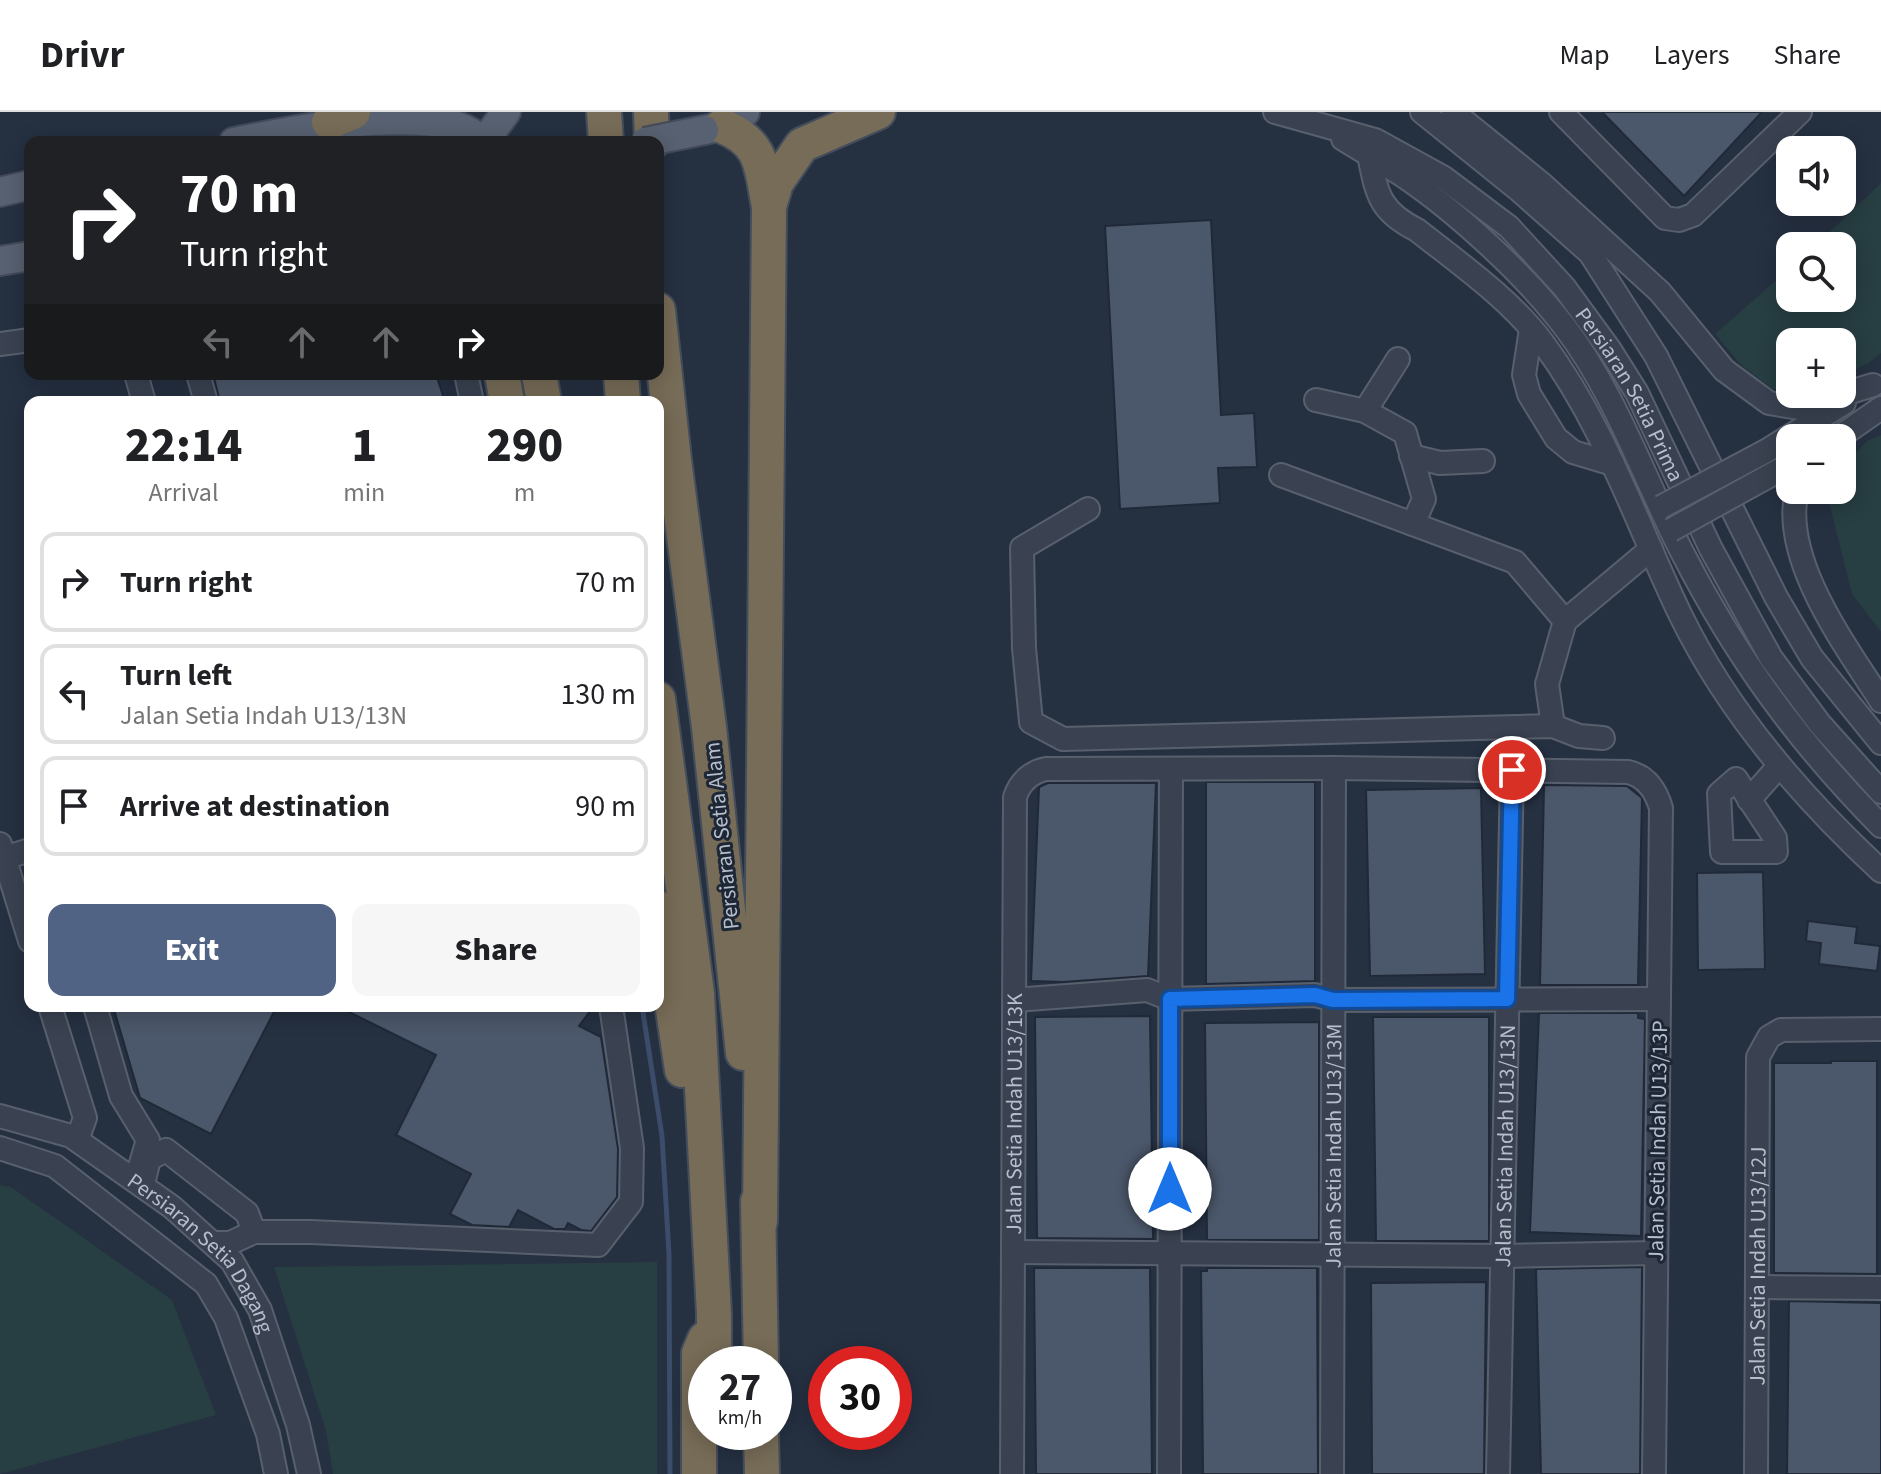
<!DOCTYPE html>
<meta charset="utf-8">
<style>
:root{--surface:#fff;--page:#f6f6f6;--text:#202124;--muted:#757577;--line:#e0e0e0;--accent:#516384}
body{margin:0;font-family:"Source Sans 3",sans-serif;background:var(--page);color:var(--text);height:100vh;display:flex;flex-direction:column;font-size:30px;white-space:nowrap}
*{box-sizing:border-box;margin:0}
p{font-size:26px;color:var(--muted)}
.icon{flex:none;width:44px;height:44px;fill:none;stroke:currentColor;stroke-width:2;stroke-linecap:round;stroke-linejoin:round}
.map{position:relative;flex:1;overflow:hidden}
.drawer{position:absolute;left:24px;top:284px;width:640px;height:616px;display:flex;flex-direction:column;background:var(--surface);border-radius:16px;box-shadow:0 4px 20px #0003}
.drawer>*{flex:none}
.guide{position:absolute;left:24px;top:24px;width:640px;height:244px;border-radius:16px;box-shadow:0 4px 20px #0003;background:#202124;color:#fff;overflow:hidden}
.buttons{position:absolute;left:1776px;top:24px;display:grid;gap:16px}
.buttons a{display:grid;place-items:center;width:80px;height:80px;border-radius:16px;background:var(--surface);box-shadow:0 4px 20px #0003;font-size:40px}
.speed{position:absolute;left:688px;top:1234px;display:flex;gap:16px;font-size:40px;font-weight:700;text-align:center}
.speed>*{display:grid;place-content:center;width:104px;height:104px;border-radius:50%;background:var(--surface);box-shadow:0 4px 20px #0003;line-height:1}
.speed small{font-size:20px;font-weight:400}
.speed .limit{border:12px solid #d22;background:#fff;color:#111}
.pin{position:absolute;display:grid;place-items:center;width:68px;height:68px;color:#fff;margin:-34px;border:4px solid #fff;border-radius:50%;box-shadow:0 2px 8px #0007}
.me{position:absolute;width:88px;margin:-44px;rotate:0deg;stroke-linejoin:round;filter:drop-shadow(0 0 6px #0008)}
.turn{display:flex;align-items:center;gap:28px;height:168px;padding:0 24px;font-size:36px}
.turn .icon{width:104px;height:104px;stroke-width:2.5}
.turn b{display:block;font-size:56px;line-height:68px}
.lanes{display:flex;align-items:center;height:76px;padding:0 24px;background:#0003;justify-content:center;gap:40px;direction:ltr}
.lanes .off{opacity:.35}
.eta{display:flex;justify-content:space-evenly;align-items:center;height:136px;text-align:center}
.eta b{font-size:48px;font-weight:800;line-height:56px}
.cta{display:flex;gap:16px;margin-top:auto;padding:16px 24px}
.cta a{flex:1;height:92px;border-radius:16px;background:var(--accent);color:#fff;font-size:32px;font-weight:800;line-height:92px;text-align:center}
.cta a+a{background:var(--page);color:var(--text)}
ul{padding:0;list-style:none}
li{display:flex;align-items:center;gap:24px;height:100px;margin:0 16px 12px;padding:0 8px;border:4px solid var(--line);border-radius:16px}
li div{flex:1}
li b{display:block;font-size:30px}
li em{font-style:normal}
header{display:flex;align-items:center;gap:48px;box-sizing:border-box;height:112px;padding:0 40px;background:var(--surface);border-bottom:2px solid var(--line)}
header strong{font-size:38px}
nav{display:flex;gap:44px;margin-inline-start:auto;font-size:28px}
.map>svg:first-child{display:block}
.green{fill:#273e42}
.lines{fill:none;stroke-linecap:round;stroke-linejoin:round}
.stream{stroke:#3b4d6a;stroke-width:5}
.building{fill:#4b576a;stroke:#202938;stroke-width:2}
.minor-casing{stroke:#58606e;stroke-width:26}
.major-casing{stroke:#434b5a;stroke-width:32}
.highway-casing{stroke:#444d5b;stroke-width:38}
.minor{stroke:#3a4251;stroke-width:22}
.major{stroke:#586171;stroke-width:28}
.highway{stroke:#776c57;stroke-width:34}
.minor-bridge-casing{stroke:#58606e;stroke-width:26;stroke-linecap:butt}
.major-bridge-casing{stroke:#434b5a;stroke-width:32;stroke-linecap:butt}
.minor-bridge{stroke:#3a4251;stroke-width:22}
.major-bridge{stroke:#586171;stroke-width:28}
.route-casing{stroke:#114b97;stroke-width:20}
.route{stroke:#1a73e8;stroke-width:14}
.labels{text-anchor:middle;stroke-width:6;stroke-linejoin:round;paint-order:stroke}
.street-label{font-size:22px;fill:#b6becb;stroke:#1e2736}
</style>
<header>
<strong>Drivr</strong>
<nav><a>Map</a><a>Layers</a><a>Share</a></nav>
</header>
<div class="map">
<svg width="1881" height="1362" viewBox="0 0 1881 1362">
<rect width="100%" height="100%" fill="#253041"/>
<g class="green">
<path d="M1881 71V241L1869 251 1842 264V230H1790V276L1773 277 1741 253 1715 222 1790 156V186H1842V134H1815Z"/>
<path d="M1881 323V520L1852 482 1826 378H1842V356L1867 329Z"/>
<path d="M0 1073 11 1075 172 1188 216 1303 0 1362Z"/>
<path d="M657 1150V1362H333L326 1319 274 1155Z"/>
</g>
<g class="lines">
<path class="stream" d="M642 894 662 1024 669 1142 670 1362"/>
</g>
<g class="building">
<path d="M1602 0H1762L1684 84Z"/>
<path d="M1211 108 1221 303 1254 301 1257 355 1218 356 1220 391 1120 397 1105 114Z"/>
<path d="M213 262H436L445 290H220Z"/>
<path d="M1206 670H1315V869L1206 872Z"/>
<path d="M1048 671H1156L1148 864 1063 870 1031 869 1039 675Z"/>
<path d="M1544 673 1627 674 1642 686 1638 873H1540Z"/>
<path d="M1481 676 1485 862 1370 864 1366 678Z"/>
<path d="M1763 760 1765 857 1698 858 1697 761Z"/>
<path d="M1808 809 1857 815 1855 831 1880 834 1877 859 1819 852 1821 831 1806 829Z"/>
<path d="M113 894H277L211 1022 140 986Z"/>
<path d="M337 894H594L579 914 601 925 618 1037 617 1085 591 1119 581 1118 568 1111 565 1117H554L518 1098 509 1115 472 1113 450 1102 471 1062 396 1023 436 943Z"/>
<path d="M1539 901H1638V906L1645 907 1641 1124 1530 1120Z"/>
<path d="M1150 904 1153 1127 1037 1126 1035 905Z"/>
<path d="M1373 905H1489V1129H1376Z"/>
<path d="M1319 910V1128H1207L1205 911Z"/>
<path d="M1831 949H1877V1162L1774 1161V951H1831Z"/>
<path d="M1642 1155 1640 1362H1541L1536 1157Z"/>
<path d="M1034 1156H1150L1152 1362H1036Z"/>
<path d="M1207 1156H1317L1318 1362H1203L1201 1159H1207Z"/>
<path d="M1486 1170 1484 1362H1372L1371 1171Z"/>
<path d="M1789 1189 1881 1191V1362H1787Z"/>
</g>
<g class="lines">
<g class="minor-casing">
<g id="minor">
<path id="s1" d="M1275 0 1375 28 1444 66 1509 115 1564 175 1610 238 1637 281 1711 437 1771 546 1820 612 1881 680"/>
<path d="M1422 0 1520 79 1590 141 1656 244 1776 485 1812 546 1881 631"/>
<path d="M1453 0 1542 72 1660 180 1724 258 1769 291 1799 296 1873 273"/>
<path d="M1561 0 1665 106 1679 108 1693 103 1800 0"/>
<path d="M1343 27C1364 40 1385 52 1405 65 1458 101 1526 164 1564 214 1616 282 1643 365 1682 440 1736 545 1798 630 1881 714"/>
<path d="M1369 43C1377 82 1379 99 1417 118 1460 152 1510 187 1543 231 1604 313 1636 410 1680 502 1728 601 1801 685 1881 759"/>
<path d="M1531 217 1524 263 1529 282 1556 326 1573 340 1613 352"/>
<path d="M0 232 30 228"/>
<path d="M136 262 144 290"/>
<path d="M198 262 206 290"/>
<path d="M466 262 472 290"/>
<path d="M1316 288 1365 299 1405 321 1424 387 1413 412"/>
<path d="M1365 299 1398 247"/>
<path d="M1838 326 1881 296"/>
<path d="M1766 339 1844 291"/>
<path d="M1411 344 1440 351 1483 349"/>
<path d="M1281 363 1515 450 1565 509"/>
<path d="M1797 378C1780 447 1846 534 1881 589"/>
<path d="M1088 397 1022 436 1024 536 1031 610 1063 627 1553 614 1579 624 1603 626"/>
<path d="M1553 614 1547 572 1565 509 1651 437"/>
<path d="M1736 667 1775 726 1776 740H1722L1719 682Z"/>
<path d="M1749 688 1779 654"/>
<path d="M0 732 30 829"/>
<path d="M4 746 30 738"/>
<path d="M1014 888 1147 878 1170 887 1315 883 1333 888 1659 887"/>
<path d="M50 894 85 1006 77 1028"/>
<path d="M95 894 121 984 148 1028 136 1068"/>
<path id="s2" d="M0 1004 71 1024 172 1095 232 1149 260 1198 298 1313 309 1362"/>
<path d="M0 1036 55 1054 206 1172 226 1206 268 1322 276 1362"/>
<path d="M145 1064 149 1047 166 1038 247 1101 254 1120"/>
<path d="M214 1131H230L254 1120H311L598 1133 631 1090 632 1036 611 894"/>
<path d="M1013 1140 1502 1144 1656 1141"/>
<path d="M1757 1175 1881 1176"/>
<path id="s3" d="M1012 1362 1015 685C1020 670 1031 660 1046 657L1334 656 1628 660C1646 664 1656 679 1661 696L1654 1362"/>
<path d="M1169 1362 1171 657"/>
<path id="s4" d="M1332 1362 1334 656"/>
<path id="s5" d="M1498 1362 1512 658"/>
<path id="s6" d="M1756 1362 1758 945 1769 925 1781 918 1881 917"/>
</g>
</g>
<g class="major-casing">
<g id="major">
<path d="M705 18 722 14 745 0"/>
<path d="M234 30C302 16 386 0 454 13 466 16 476 24 487 30"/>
<path d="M484 30 506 0"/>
<path d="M0 80 30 73"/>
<path d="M0 149 30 144"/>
</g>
</g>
<g class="highway-casing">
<g id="highway">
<path d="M604 0 606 30"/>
<path d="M651 0 652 30"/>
<path d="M329 10 353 0"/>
<path d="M722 14C764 31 761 55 769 95L760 1109"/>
<path d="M769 95 776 71 802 33 878 0"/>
<path d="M658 198 674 348 709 615 743 941"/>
<path d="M502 262 507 290"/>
<path d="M539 262 544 290"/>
<path d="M621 262 623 290"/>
<path d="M658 587 697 881 714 1202V1252"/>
<path d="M658 796 682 958"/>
<path d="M758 1089 761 1252"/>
<path d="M761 1320 762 1362"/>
<path d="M699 1362V1241L705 1227"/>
</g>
</g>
<use href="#minor" class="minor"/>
<use href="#major" class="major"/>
<use href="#highway" class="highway"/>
<g class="minor-bridge-casing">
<g id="minor-bridge">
<path d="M1661 395 1766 339"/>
<path d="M1671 418 1778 359"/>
</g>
</g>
<g class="major-bridge-casing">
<path id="major-bridge" d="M645 30 704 18"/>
</g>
<use href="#minor-bridge" class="minor-bridge"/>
<use href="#major-bridge" class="major-bridge"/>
</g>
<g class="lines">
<g class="route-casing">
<path id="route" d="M1170 1077V887L1315 883 1333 888 1507 887 1512 658"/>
</g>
<use href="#route" class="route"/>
</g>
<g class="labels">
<g class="street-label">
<text dy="8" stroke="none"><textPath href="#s1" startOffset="472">Persiaran Setia Prima</textPath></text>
<text transform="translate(721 724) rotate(-96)" y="8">Persiaran Setia Alam</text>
<text dy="8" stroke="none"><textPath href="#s3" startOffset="360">Jalan Setia Indah U13/13K</textPath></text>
<text transform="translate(1657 1029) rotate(-89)" y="8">Jalan Setia Indah U13/13P</text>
<text dy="8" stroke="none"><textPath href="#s4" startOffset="328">Jalan Setia Indah U13/13M</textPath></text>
<text dy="8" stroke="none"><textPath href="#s5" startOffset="328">Jalan Setia Indah U13/13N</textPath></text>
<text dy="8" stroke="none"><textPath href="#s2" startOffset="252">Persiaran Setia Dagang</textPath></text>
<text dy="8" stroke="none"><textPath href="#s6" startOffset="208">Jalan Setia Indah U13/12J</textPath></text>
</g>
</g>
</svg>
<div class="buttons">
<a><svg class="icon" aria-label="sound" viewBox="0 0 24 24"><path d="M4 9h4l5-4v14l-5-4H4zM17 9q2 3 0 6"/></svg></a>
<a><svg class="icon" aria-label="search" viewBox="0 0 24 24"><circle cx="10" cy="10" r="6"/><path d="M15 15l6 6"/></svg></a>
<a>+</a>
<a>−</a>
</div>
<div class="speed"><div>27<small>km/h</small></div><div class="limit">30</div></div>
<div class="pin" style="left:1512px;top:658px;background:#d93025"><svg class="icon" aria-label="arrive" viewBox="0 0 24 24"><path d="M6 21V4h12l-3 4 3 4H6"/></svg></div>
<svg class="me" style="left:1170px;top:1077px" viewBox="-20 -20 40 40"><circle r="19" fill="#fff"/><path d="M0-13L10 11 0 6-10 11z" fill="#1a73e8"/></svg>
<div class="guide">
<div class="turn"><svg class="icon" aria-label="right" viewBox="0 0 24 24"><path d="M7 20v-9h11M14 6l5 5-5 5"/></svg><div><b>70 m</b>Turn right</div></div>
<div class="lanes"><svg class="icon off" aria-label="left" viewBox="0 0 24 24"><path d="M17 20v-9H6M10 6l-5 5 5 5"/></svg><svg class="icon off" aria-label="ahead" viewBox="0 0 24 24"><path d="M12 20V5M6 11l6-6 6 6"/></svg><svg class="icon off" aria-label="ahead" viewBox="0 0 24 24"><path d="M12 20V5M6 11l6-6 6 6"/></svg><svg class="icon" aria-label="right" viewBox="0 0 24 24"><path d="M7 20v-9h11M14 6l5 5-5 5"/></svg></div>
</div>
<section class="drawer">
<div class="eta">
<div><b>22:14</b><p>Arrival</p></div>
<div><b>1</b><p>min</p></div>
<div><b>290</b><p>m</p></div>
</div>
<ul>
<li><svg class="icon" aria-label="right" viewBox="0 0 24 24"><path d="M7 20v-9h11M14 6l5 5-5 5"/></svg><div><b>Turn right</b></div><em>70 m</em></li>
<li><svg class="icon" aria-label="left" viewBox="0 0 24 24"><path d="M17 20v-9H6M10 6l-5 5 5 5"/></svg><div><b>Turn left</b><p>Jalan Setia Indah U13/13N</p></div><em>130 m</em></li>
<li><svg class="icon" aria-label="arrive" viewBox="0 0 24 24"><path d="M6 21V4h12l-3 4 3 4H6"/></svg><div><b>Arrive at destination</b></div><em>90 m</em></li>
</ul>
<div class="cta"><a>Exit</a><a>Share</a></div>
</section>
</div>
